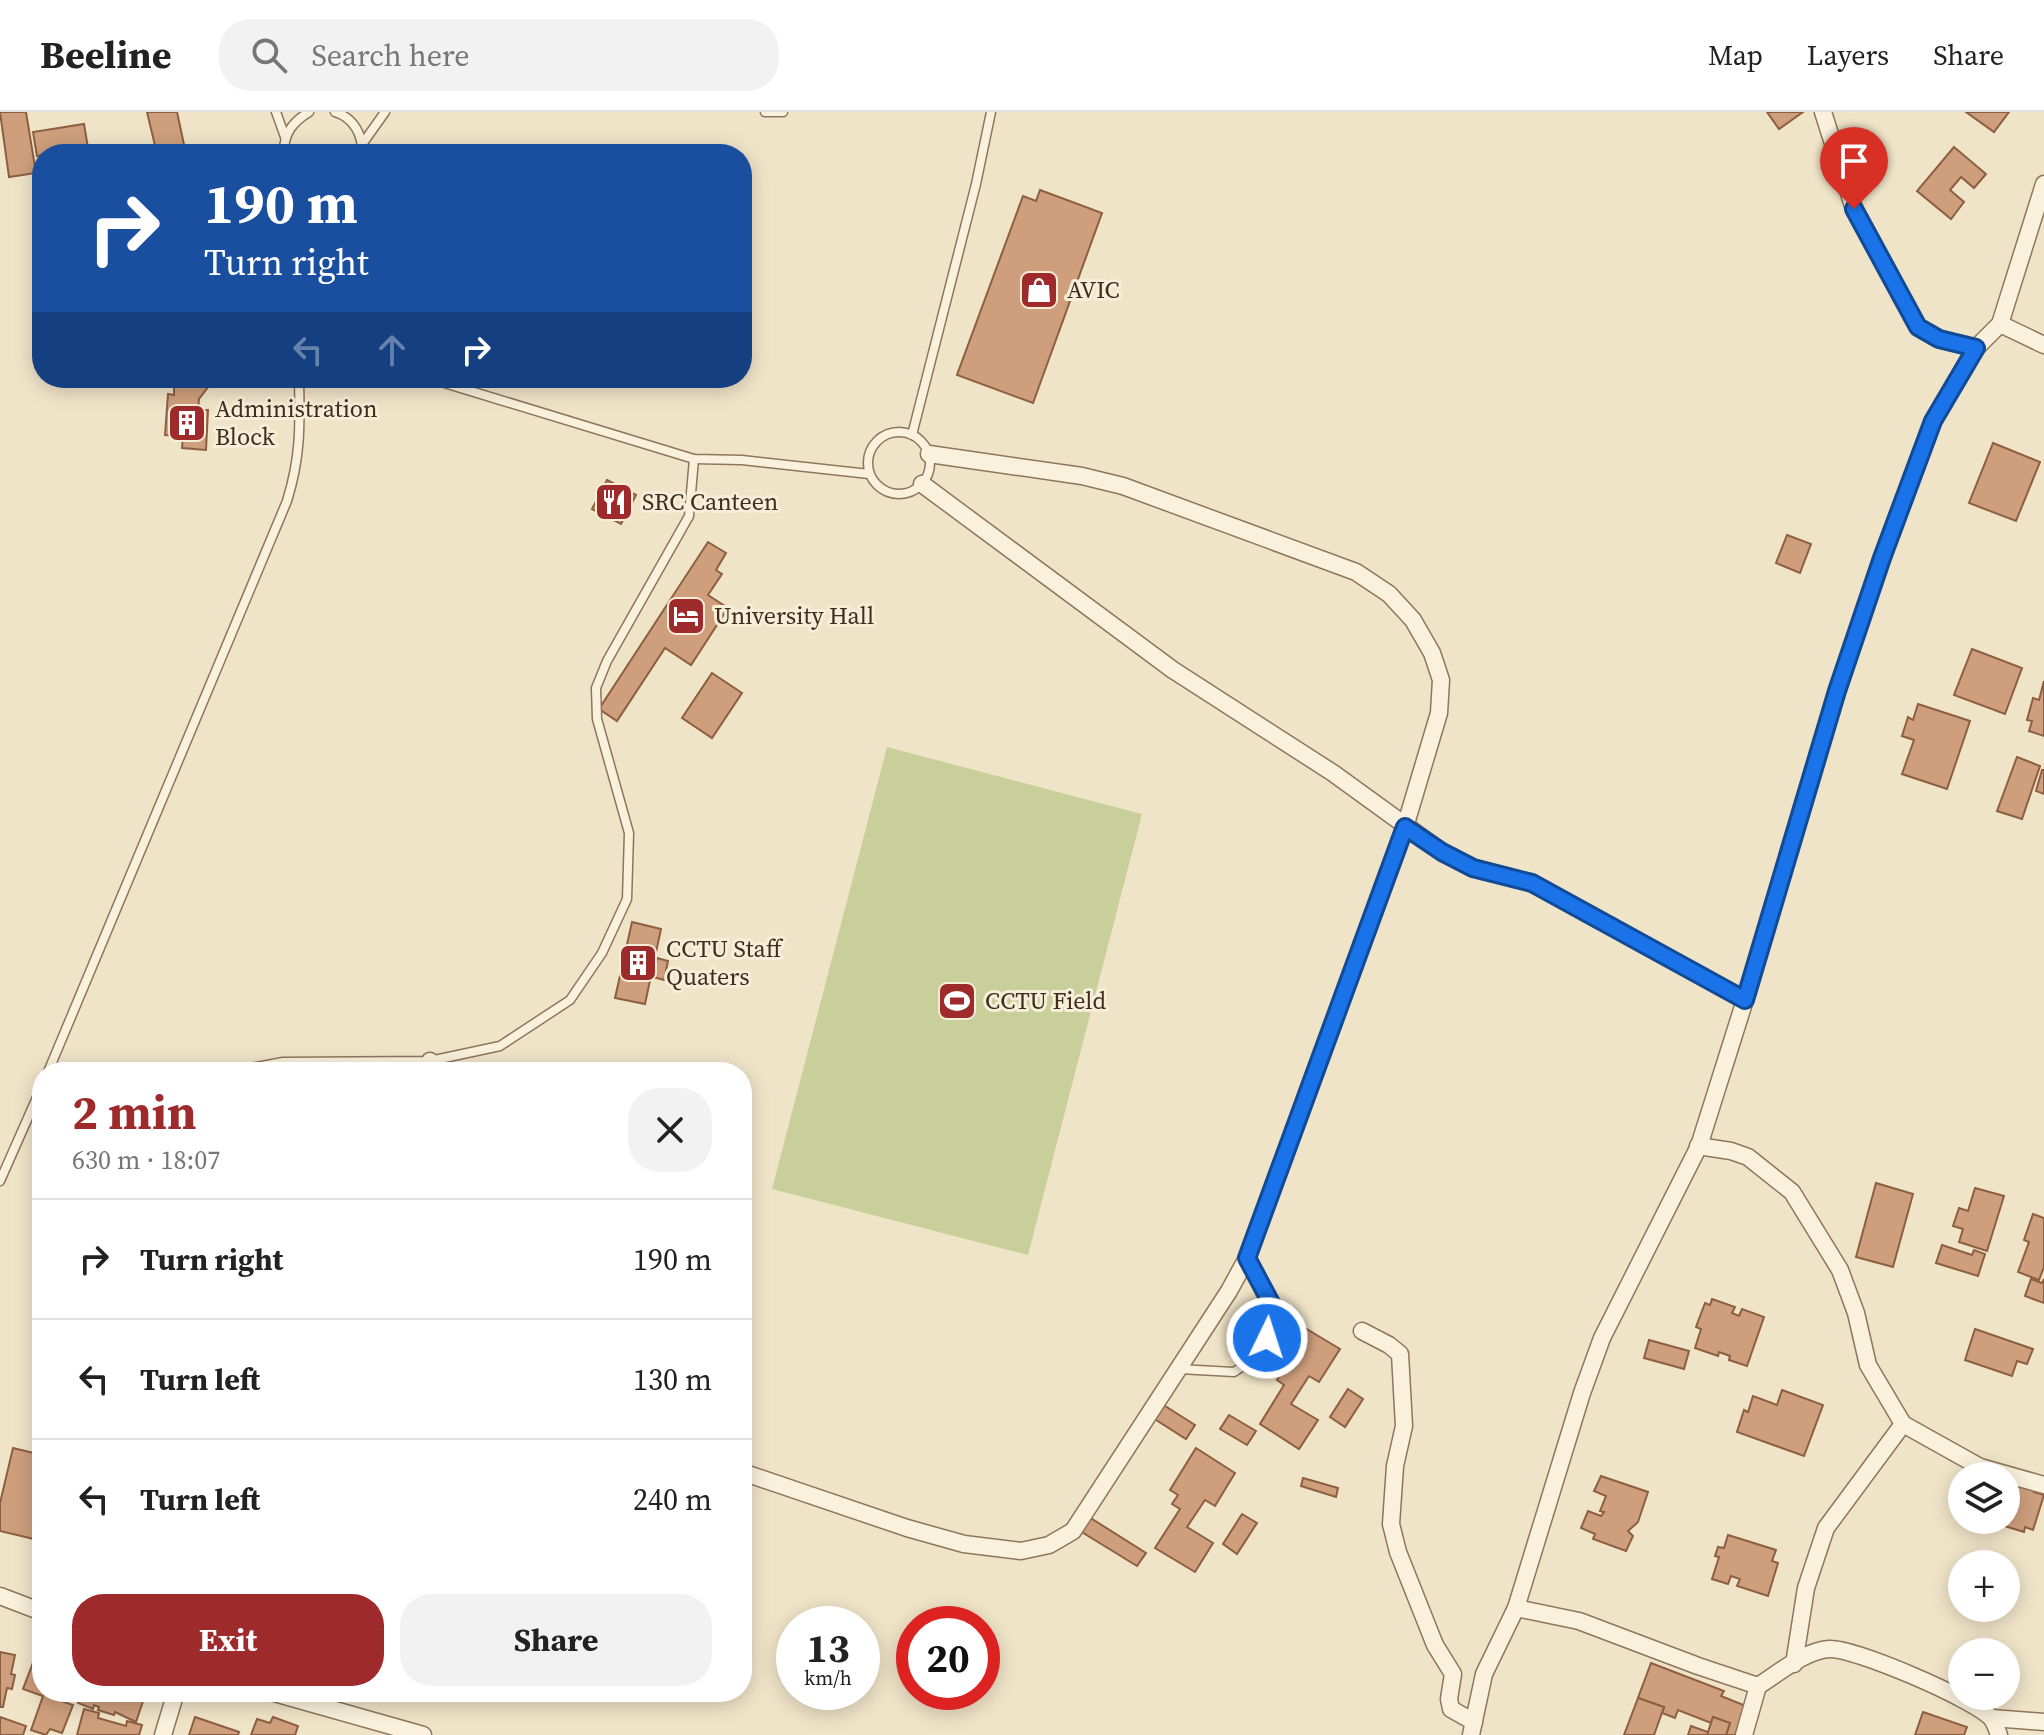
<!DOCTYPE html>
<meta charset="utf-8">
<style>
:root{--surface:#fff;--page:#f2f2f2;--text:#222;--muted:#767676;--line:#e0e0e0;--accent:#9e2a2b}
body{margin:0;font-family:"Source Serif 4",serif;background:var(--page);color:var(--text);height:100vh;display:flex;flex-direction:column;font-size:30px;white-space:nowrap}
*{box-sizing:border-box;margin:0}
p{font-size:26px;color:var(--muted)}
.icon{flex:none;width:44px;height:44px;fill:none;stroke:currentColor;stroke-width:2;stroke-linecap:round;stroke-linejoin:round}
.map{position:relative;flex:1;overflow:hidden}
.panel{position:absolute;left:32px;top:950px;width:720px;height:640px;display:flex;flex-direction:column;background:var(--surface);border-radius:32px;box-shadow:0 4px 20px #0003}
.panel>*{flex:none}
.guide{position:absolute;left:32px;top:32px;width:720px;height:244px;border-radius:32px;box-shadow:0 4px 20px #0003;background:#1a4fa0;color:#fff;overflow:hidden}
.buttons{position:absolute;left:1948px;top:1350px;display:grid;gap:16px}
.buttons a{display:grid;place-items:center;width:72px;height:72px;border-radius:50%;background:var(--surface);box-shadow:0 4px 20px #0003;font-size:40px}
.speed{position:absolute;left:776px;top:1494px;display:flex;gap:16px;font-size:40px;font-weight:700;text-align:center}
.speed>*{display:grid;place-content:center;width:104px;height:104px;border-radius:50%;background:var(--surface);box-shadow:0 4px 20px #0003;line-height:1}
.speed small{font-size:20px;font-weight:400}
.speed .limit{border:12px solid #d22;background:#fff;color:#111}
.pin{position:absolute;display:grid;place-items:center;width:68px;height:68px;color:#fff;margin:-82px -34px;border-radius:50% 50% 50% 0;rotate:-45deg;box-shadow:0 0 8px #0007}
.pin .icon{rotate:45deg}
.me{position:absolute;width:88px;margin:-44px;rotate:4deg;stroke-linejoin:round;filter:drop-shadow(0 0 6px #0008)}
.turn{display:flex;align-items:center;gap:28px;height:168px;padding:0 40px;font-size:36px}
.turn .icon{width:104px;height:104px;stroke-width:2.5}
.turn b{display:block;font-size:56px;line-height:68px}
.lanes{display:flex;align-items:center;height:76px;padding:0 40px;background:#0003;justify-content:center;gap:40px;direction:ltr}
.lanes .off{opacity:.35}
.round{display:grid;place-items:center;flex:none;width:84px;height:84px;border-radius:32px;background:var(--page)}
.overview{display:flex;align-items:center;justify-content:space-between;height:136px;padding:0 40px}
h1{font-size:48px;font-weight:700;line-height:60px;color:var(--accent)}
.cta{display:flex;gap:16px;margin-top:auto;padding:16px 40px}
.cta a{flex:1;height:92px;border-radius:32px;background:var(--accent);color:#fff;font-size:32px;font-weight:700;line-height:92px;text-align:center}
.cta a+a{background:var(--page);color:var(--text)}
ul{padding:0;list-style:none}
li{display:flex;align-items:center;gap:24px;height:120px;padding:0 40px;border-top:2px solid var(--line)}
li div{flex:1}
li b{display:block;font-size:30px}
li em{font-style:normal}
header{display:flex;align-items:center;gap:48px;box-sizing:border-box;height:112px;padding:0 40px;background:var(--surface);border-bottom:2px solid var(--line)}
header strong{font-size:38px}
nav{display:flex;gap:44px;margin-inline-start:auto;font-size:28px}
.search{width:560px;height:72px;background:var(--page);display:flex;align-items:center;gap:20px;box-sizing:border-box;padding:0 28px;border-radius:32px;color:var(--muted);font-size:30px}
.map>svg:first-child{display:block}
.green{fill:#c9cf9b}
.building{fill:#cf9f7d;stroke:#8d5f41;stroke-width:2}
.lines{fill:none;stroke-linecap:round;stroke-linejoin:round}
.service-casing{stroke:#8d765c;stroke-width:11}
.minor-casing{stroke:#8d765c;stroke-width:19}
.service{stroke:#faf1dc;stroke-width:8}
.minor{stroke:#faf1dc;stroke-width:16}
.route-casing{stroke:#114b97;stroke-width:20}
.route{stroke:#1a73e8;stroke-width:14}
.labels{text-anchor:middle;stroke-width:6;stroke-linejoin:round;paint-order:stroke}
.poi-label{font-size:24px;fill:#3d2e20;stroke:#f7eed8;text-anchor:start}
</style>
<header>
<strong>Beeline</strong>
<div class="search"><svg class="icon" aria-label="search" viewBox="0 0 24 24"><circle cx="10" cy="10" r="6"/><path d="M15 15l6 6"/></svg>Search here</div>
<nav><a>Map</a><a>Layers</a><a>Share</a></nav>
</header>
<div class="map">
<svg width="2044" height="1623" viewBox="0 0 2044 1623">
<rect width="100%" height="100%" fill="#f0e4c8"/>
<path class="green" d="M887 635 1142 702 1028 1143 772 1077Z"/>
<g class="building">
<path d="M0 0H26L36 61 9 65Z"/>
<path d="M147 0H177L186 42H157Z"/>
<path d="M1767 0H1803L1779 17Z"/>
<path d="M1966 0H2009L1994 20Z"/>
<path d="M84 12 88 36 37 44 33 20Z"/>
<path d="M1954 35 1986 62 1974 76 1961 65 1950 78 1964 90 1951 107 1917 79Z"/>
<path d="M1040 78 1102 101 1033 291 957 263 1023 84 1036 89Z"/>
<path d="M181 266H225L224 275 209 274 199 287 198 298H208L206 338 182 336 183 324 165 323 168 282 174 283V274Z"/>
<path d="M1993 331 2040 350 2016 409 1969 391Z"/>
<path d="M607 368 636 383 621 412 592 397Z"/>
<path d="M1787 423 1811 432 1800 461 1776 451Z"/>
<path d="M708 430 726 441 716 458 722 462 708 483 728 496 691 553 665 536 617 609 599 597Z"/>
<path d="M1972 537 2022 556 2005 602 1954 583Z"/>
<path d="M712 561 742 581 712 626 682 606Z"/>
<path d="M2044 569V624L2029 619 2032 609 2027 608 2033 586 2039 588Z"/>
<path d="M1918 592 1970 609 1947 677 1902 662 1914 628 1902 624 1908 605 1913 608Z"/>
<path d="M2017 645 2040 654 2022 707 1997 699Z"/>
<path d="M2042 658H2044V682L2036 679Z"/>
<path d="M632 810 661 817 645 892 615 886Z"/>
<path d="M657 846 668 849 664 868 653 865Z"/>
<path d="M1876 1071 1913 1082 1893 1155 1856 1145Z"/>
<path d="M1975 1076 2004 1084 1987 1139 1959 1130 1963 1117 1953 1114 1959 1096 1968 1099Z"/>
<path d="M2033 1102 2044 1106V1155L2039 1168 2018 1160 2029 1130 2024 1128Z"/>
<path d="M1942 1133 1972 1143 1974 1138 1985 1142 1978 1164 1936 1151Z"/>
<path d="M2031 1167 2042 1171 2044 1167V1191L2025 1184Z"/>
<path d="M1712 1187 1735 1195 1732 1201 1739 1204 1742 1197 1764 1205 1747 1254 1729 1248 1730 1244 1719 1240 1718 1244 1695 1236 1701 1217 1696 1215 1705 1191 1710 1193Z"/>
<path d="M1300 1213 1340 1237 1319 1270 1309 1264 1291 1292 1318 1308 1299 1337 1260 1312 1284 1273 1277 1268 1282 1259 1274 1254Z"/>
<path d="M1975 1217 2033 1237 2027 1252 2017 1249 2012 1264 1965 1248Z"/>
<path d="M1649 1228 1689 1239 1684 1257 1644 1246Z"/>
<path d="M1348 1277 1363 1287 1345 1315 1330 1305Z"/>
<path d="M1782 1278 1823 1293 1804 1344 1737 1320 1744 1298 1748 1300 1753 1284 1777 1293Z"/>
<path d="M1162 1292 1195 1313 1186 1327 1153 1306Z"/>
<path d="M1229 1303 1256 1319 1247 1333 1220 1317Z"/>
<path d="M13 1336 42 1343V1429L0 1419V1391Z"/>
<path d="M1196 1336 1235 1361 1215 1394 1205 1388 1187 1415 1213 1431 1195 1460 1155 1436 1180 1397 1172 1392 1178 1383 1170 1378Z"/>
<path d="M1601 1364 1648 1380 1638 1410 1628 1419 1633 1424 1626 1439 1593 1427 1595 1422 1581 1416 1588 1399 1601 1404 1604 1400 1600 1399 1606 1384 1594 1379Z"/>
<path d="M2006 1364 2036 1373 2034 1380 2044 1383 2033 1418 2025 1415 2024 1420 2001 1413V1408H2006Z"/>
<path d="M1303 1366 1338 1376 1336 1385 1301 1374Z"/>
<path d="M1242 1402 1257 1411 1237 1442 1223 1432Z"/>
<path d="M1089 1405 1146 1441 1137 1454 1080 1419Z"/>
<path d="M1728 1423 1776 1438 1772 1449 1778 1451 1768 1484 1737 1474 1740 1467 1731 1464 1728 1472 1712 1467 1719 1445 1715 1444 1718 1435 1724 1436Z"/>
<path d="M39 1535 42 1536V1580L67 1582 64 1590 73 1593 62 1621 50 1617 46 1623 31 1618 43 1584 23 1577Z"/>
<path d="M0 1540 15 1543 11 1562 15 1563 12 1577 7 1576 3 1595H0Z"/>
<path d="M1651 1551 1724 1579 1721 1584 1746 1594 1735 1623H1726L1730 1611 1713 1605 1711 1611 1678 1598 1675 1606 1662 1601 1664 1595 1638 1586Z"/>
<path d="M81 1580H146L136 1610 115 1600 114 1603 98 1598 99 1595 94 1593 93 1597 78 1591Z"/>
<path d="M1638 1586 1664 1595 1654 1623H1624Z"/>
<path d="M84 1597 99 1601 98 1606 126 1614 127 1609 142 1613 139 1623H77Z"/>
<path d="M1923 1600 1967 1615 1964 1623H1915Z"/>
<path d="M0 1605 26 1614 23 1623H0Z"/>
<path d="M195 1605 239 1620 238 1623H189Z"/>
<path d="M273 1605 298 1614 295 1623H251L257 1607 270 1611Z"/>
<path d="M1713 1605 1730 1611 1726 1623H1707Z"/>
<path d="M1691 1614 1708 1620 1707 1623H1688Z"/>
</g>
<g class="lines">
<g class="service-casing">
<g id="service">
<path d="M276 0 285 25"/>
<path d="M335 0C354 6 363 23 362 42"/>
<path d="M765 0H783"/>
<path d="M363 31 385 0"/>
<path d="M283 42C285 21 291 11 309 0"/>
<path d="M428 266 694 347 742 348 869 362"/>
<circle cx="899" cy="351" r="31"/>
<path d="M912 323 976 72 991 0"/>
<path d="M48 960 287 389C301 344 300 313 299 266"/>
<path d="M228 960 283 950 430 949 500 934 570 888 602 841 627 787 629 721 597 607 596 576 607 549 689 404 694 347"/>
<path d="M0 1069 42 974"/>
<path d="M1179 1257 1234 1260 1255 1246 1267 1226 1272 1193 1247 1147"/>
</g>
</g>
<g class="minor-casing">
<g id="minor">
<path d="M1823 0 1854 97 1918 215 1939 227 1976 236"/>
<path d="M2000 212 2044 233"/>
<path d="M922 372 1173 558 1333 661 1442 740 1473 756 1532 771 1745 888"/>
<path d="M425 960 430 949"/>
<path d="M1698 1034 1731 1039 1748 1045 1792 1080 1840 1158 1856 1201 1868 1253 1903 1312 1980 1355 2044 1373"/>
<path d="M1362 1219 1389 1233 1400 1242 1404 1314 1395 1354 1391 1412 1398 1440 1435 1533 1453 1562 1449 1587 1451 1597 1474 1610"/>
<path d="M742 1360 907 1416 964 1432 1021 1439 1049 1433 1073 1419 1229 1179 1247 1146 1405 715 1439 601 1441 568 1432 541 1413 508 1389 482 1356 460 1123 374 1082 364 929 342"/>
<path d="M0 1484 42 1500"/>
<path d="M1516 1496 1582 1281 1602 1226 1699 1034 1745 888 1837 579 1882 446 1933 309 1976 236 2000 212 2044 72"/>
<path d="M1794 1552 1806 1476 1826 1416 1903 1312"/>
<path d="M271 1580 423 1623"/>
<path d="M1992 1606 2044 1610"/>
<path d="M163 1623 176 1580"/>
<path d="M1471 1623 1484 1562 1516 1496 1579 1509 1698 1554 1758 1574C1779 1561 1804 1539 1829 1537 1853 1535 1976 1588 1991 1606 1995 1610 1997 1618 1999 1623"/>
<path d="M1744 1623 1758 1574"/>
</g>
</g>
<use href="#service" class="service"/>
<use href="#minor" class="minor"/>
</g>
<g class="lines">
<g class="route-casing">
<path id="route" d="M1267 1226 1272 1193 1247 1146 1405 715 1442 740 1473 756 1532 771 1745 888 1837 579 1882 446 1933 309 1976 236 1939 227 1918 215 1854 97"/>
</g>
<use href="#route" class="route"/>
</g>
<defs>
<g id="shop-square" transform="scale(2)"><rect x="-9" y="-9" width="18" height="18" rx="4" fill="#9e2a2b" stroke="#f7eed8"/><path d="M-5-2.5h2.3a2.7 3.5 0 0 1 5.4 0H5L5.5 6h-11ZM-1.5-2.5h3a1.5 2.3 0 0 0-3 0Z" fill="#fff"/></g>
<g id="building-square" transform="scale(2)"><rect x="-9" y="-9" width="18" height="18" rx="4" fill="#9e2a2b" stroke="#f7eed8"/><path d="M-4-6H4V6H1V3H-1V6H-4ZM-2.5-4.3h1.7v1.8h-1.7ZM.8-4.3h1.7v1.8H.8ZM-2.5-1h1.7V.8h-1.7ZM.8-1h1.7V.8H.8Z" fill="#fff"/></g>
<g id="restaurant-square" transform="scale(2)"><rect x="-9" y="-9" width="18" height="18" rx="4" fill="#9e2a2b" stroke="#f7eed8"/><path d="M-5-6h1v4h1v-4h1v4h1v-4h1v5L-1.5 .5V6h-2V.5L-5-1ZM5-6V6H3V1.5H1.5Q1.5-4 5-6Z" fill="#fff"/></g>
<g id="hotel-square" transform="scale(2)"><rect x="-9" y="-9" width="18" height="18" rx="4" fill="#9e2a2b" stroke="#f7eed8"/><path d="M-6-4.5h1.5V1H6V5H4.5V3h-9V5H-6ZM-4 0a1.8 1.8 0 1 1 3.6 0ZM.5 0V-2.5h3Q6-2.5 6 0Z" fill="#fff"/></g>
<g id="stadium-square" transform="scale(2)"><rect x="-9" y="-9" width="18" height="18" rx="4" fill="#9e2a2b" stroke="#f7eed8"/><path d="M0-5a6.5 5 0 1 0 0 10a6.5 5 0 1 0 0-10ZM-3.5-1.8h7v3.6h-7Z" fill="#fff"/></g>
</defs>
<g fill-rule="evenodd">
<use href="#shop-square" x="1039" y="178"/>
<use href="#building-square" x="187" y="311"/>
<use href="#restaurant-square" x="614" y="390"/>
<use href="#hotel-square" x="686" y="504"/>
<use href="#building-square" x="638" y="851"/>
<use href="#stadium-square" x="957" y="889"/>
</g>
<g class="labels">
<g class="poi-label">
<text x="1067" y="186">AVIC</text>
<text x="215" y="305">Administration<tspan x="215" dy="28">Block</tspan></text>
<text x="642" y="398">SRC Canteen</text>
<text x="714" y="512">University Hall</text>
<text x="666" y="845">CCTU Staff<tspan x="666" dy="28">Quaters</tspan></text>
<text x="985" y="897">CCTU Field</text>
</g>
</g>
</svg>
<div class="buttons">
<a><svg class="icon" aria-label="layers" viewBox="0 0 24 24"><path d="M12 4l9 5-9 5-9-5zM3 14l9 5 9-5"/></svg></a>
<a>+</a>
<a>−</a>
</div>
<div class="speed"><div>13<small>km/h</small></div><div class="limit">20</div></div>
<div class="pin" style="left:1854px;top:97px;background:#d93025"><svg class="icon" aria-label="arrive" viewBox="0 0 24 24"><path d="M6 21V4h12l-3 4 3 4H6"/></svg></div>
<svg class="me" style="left:1267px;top:1226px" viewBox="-20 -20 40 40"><circle r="17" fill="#1a73e8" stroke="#fff" stroke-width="3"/><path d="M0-11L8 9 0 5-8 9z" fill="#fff"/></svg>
<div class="guide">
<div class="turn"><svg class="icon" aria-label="right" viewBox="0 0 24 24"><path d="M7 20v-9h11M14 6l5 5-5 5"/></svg><div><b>190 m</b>Turn right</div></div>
<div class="lanes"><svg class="icon off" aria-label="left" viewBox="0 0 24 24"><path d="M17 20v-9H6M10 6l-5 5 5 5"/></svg><svg class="icon off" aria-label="ahead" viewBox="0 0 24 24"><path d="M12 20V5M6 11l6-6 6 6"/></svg><svg class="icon" aria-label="right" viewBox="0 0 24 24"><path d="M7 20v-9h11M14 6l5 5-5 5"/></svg></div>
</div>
<section class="panel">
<div class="overview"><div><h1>2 min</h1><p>630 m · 18:07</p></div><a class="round"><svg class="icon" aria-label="close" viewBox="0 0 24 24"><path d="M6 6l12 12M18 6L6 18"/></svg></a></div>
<ul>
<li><svg class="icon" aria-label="right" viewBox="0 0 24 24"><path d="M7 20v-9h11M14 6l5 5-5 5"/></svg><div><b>Turn right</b></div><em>190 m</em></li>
<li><svg class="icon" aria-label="left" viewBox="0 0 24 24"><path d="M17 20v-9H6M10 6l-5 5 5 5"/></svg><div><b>Turn left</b></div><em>130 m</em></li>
<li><svg class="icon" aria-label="left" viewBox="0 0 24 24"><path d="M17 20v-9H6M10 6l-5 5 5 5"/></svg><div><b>Turn left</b></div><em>240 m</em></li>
</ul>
<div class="cta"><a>Exit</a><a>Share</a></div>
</section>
</div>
